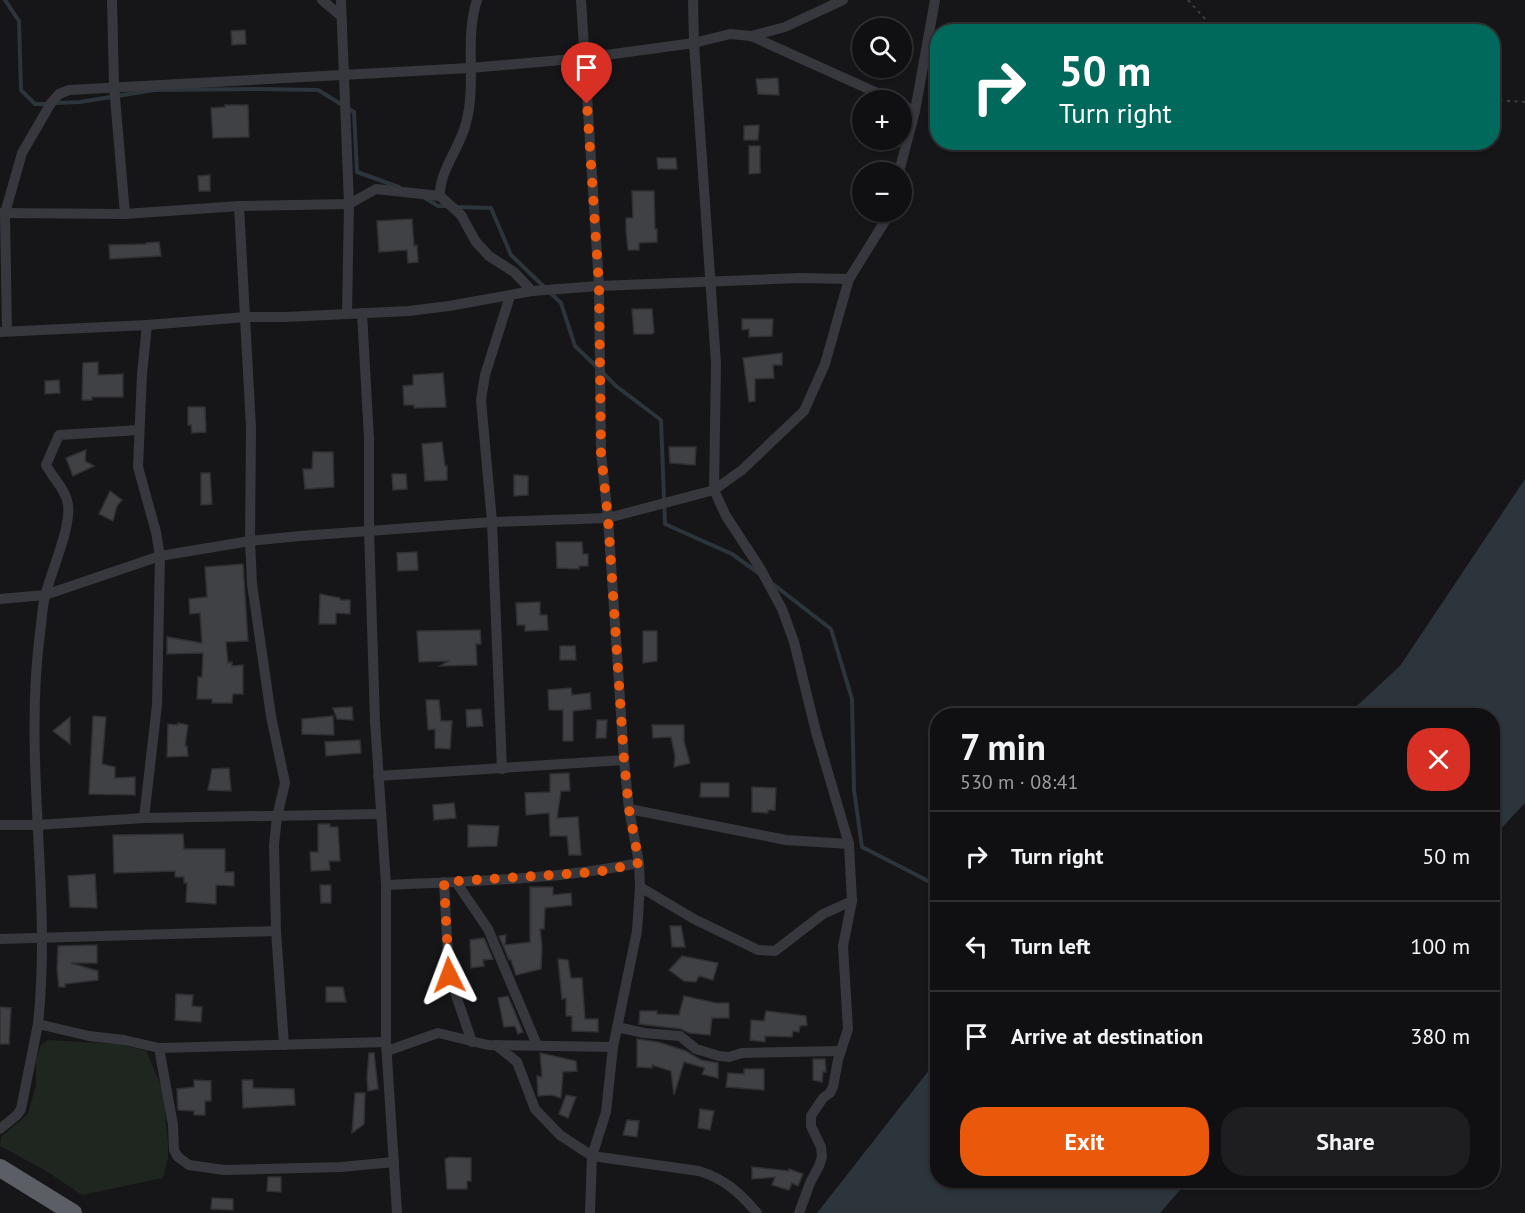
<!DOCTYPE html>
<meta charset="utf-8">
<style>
:root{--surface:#101012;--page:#1e1e20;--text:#f1f3f6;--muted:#9c9d9f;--line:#303032;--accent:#ea580c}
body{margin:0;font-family:"PT Sans",sans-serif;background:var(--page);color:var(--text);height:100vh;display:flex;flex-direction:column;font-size:22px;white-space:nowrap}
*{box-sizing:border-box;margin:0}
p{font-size:20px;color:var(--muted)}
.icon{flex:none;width:33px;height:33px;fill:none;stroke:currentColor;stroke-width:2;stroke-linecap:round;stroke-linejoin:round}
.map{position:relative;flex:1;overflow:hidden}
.panel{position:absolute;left:930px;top:708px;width:570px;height:480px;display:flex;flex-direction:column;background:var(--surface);border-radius:24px;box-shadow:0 2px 4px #0004,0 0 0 2px var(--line)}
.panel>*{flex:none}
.banner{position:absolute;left:930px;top:24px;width:570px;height:126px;border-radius:24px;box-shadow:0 2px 4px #0004,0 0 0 2px var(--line);background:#00695c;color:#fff;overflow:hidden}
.controls{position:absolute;left:852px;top:18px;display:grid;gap:12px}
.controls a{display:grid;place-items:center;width:60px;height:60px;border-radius:50%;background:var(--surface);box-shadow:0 2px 4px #0004,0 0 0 2px var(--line);font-size:30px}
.pin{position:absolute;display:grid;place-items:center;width:51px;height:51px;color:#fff;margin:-62px -26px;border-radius:50% 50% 50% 0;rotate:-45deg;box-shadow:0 0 6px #0007}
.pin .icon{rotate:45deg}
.me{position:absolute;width:66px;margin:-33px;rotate:357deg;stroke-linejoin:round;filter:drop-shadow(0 0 4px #0008)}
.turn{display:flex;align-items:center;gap:21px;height:126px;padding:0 30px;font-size:27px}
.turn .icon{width:78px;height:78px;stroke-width:2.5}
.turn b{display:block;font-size:42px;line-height:51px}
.round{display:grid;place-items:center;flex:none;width:63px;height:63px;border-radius:24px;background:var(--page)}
.headline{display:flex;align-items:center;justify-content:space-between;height:102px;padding:0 30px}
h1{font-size:36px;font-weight:700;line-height:45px}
.action{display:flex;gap:12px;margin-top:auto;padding:12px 30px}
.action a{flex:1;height:69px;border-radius:24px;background:var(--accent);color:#fff;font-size:24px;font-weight:700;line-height:69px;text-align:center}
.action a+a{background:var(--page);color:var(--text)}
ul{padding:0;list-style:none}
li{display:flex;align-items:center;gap:18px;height:90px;padding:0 30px;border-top:2px solid var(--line)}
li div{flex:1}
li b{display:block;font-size:22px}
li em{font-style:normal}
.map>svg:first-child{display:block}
.green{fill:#1e261f}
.water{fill:#2c353c}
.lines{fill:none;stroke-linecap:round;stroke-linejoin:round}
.stream{stroke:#2c353c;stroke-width:4}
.building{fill:#404145;stroke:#303034;stroke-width:1.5}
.path{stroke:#3d3f44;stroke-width:2;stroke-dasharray:3 4.5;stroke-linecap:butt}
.minor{stroke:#37383d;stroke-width:10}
.trunk{stroke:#5b5e65;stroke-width:18}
.route{stroke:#ea580c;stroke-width:10;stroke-dasharray:0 18}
</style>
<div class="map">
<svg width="1525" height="1213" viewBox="0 0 1525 1213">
<rect width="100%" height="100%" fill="#161618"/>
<path class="green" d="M48 1040 118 1044 146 1051 163 1090 168 1144V1158L163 1178 82 1195 48 1172 0 1146 1 1137 28 1114 36 1085V1059L41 1045Z"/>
<g class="water">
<path d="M1525 479V803L1493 837 1492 716 1347 715 1400 666Z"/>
<path d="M937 1060 938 1180 1188 1181 1160 1213H817Z"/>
</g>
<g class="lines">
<g class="stream">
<path d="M5 0 19 21 21 90 35 104H48"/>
<path d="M55 103 80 102 154 90 258 89 318 90 354 112 357 172 399 187"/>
<path d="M425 198 438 206H448"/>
<path d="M456 207 491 208 511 255 561 303 575 346 598 368"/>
<path d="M604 374 616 386 661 420 665 524 732 554 760 574"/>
<path d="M773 584 831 629 852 699 854 790 862 847 938 886"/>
</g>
</g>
<g class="building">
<path d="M245 30 246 44 232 45 231 31Z"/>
<path d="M778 78 779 95 758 94 756 79Z"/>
<path d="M225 105H248L249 137 213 138 211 108 225 107Z"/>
<path d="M759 125 758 140H744V126Z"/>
<path d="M749 146H760V173L749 174Z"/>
<path d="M657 158H676L677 169H658Z"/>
<path d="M210 175V191H199L198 176Z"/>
<path d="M632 191H654L655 229H657V242L639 243V250H628L626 230V218H633Z"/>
<path d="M412 219 414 246 417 245 418 262 408 263 407 250 379 252 377 221Z"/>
<path d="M159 242 161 256 110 259 109 245 146 244V243Z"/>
<path d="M632 309H652L654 332 652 334H634Z"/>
<path d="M742 319H773L772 336 749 337V329L742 330Z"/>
<path d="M782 353V365H773L774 378 755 379V401L749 402 743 358Z"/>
<path d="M98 362V375L123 374V397H92V400H82L83 363Z"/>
<path d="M443 373 446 407 414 408V405H404L403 386 413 385V375Z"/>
<path d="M59 380 60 393 45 394V381Z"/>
<path d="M188 407H205L206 432 192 433 191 425H188Z"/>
<path d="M442 442 445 466H447V480L425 481 422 444Z"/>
<path d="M669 447H696L695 465 670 463Z"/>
<path d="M86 450 85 461 94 466 73 476 66 458Z"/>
<path d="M313 452H333L334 487 305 489 303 469H312Z"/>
<path d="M201 473H210L212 504 201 505Z"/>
<path d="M392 474H406L407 489 393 490Z"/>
<path d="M514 475 528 476V495L514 496Z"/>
<path d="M110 491 122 500 117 506 113 521 99 514Z"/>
<path d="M556 542H582L583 554H588V566H579V569L557 568Z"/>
<path d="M417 552 418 570 398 571 397 553Z"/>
<path d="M243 564 248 641 226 642 228 663 232 662V666L243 665V694H233L232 703H212V699H197L198 677H202L203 653 167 654V637L202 643 200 613 190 614 189 599 207 597 205 567Z"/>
<path d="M320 594 340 598V600H350V614L336 613V624H319Z"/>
<path d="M540 602V615H547L548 630 525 631V625H517L516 603Z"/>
<path d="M480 630 481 644H476L477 665 440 666 448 661 419 662 417 631Z"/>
<path d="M643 631H657V661L643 663Z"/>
<path d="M560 646H575L576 660H560Z"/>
<path d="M571 688 572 695 590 693 591 709 573 711V741H563V710H549L548 690Z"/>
<path d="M426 700H439L441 721H452L450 749 435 748V729L428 730Z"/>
<path d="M352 707 353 720 337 719 333 708Z"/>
<path d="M481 709 483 726 467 727 466 710Z"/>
<path d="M93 716 106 717 102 764 115 767V778L135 777V795L89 794Z"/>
<path d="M333 716 334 735 302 734V719Z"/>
<path d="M70 717V744L53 731Z"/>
<path d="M597 720H607L606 738H596Z"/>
<path d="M178 723 188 725 185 746H187L188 756 167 757 168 724 178 725Z"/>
<path d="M652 725H684V741L690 763 674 767 675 756 671 737 653 738Z"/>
<path d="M360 740 361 753 326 756 325 742Z"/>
<path d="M229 768 231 791 208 790 212 769Z"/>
<path d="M569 773 570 791H561L557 818 578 817 581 855H569L567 836H550L549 813 526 815 525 793 550 792V774Z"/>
<path d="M701 783H729V797H700Z"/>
<path d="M752 787 776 788 775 810H768V813L752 812Z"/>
<path d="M454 803 456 818 434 820 433 805Z"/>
<path d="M318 824H330V827H338L340 861H329L330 870 311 871 310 852H318Z"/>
<path d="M468 825 499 826 497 846 468 847Z"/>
<path d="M183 834 184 849H225V872H234V886L216 885V904L186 902 187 883H184V877H175V871L114 873 113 835Z"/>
<path d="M95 874 97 908 70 907 68 876Z"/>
<path d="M320 885H331V903H321Z"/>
<path d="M530 887H553V895L571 893 572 905 545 908 544 929H540L542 946 541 969 516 975 511 960H509L499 936 506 935 505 945 530 942Z"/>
<path d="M670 926H681L685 947H672Z"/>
<path d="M484 938 493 959 483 960 484 966 471 968 470 940Z"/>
<path d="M97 945V963H71L98 971V980L65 984V987H59L57 970 58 946Z"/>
<path d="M682 956 718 963 713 980 699 976 696 982 684 981 669 970Z"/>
<path d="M558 959 568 960 571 978H582L585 1019H598V1032L572 1031V1016H566V998L562 999Z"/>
<path d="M326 987H343L346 1002H326Z"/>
<path d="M176 994 193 995 192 1006 202 1007 201 1022 175 1020Z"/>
<path d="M508 996 523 1032 518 1034 515 1026 504 1027 498 998Z"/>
<path d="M684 996 716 1003H729V1018H712L710 1035 689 1033 681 1029 639 1024 640 1011H657V1014L679 1015Z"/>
<path d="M0 1007 11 1008 9 1044H0Z"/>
<path d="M766 1011 806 1016 807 1025 800 1026 799 1032 793 1031 792 1037 765 1036V1042L750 1040 751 1020 764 1021Z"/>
<path d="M637 1039 658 1042 686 1051 701 1060 718 1063V1078L702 1074 705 1068 684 1062 674 1095 671 1071 652 1065V1068L637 1067Z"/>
<path d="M369 1053H374L378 1089 368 1091 367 1078Z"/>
<path d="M540 1053 576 1061 577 1071 563 1072 561 1098 552 1095 538 1096 537 1076 542 1077Z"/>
<path d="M813 1059H825L826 1072H823L822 1082 813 1080Z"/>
<path d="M744 1069H764V1090L726 1087 728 1073 744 1074Z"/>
<path d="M194 1080 211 1081V1101H205V1115H194V1111L178 1110 177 1089 194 1087Z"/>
<path d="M242 1080H253V1088L294 1089 295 1105 243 1108Z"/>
<path d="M355 1093H365L364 1124 352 1133Z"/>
<path d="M566 1095 576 1097 568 1118 559 1114Z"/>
<path d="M700 1109 714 1111 710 1130 698 1128Z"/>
<path d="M627 1120 639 1121 637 1137 623 1135Z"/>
<path d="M450 1157 471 1158V1181H467V1189H447L445 1159Z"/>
<path d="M752 1167 789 1171V1169L803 1174 798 1186 792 1183 789 1190 772 1185 775 1177 752 1179Z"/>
<path d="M268 1177H281V1192L267 1191Z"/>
<path d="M212 1198 233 1199V1210L211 1209Z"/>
</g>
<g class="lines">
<g class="path">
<path d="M1188 0 1217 32"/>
<path d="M1492 100 1525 102"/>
</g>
<g class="minor">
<path d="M112 0 114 86 125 214"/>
<path d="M322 0 341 16"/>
<path d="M341 0 349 204 347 313"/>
<path d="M581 0 599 286 601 453 608 518 624 760 629 809 639 863 640 887 637 931 613 1047 606 1112 592 1156 590 1213"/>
<path d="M693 0 694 43 716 363 714 490 726 516 760 568 782 609 794 642 816 732 849 844 852 901 843 946 848 1029 838 1060 833 1087 830 1093 823 1098 811 1116V1126L821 1147 822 1157 819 1166 810 1183 799 1213"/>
<path d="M751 36 893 100"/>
<path d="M902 105 915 111"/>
<path d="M899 172 915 111 935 0"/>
<path d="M440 196 461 215 476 242 489 256 514 272 532 291"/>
<path d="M239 206 251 428 250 541 252 584 271 716 285 783 277 817 274 845 276 931 284 1045"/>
<path d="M0 213 125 214 239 206 349 204 376 189 440 196C439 171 460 148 466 123 477 83 464 40 477 0"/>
<path d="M362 313 369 439V530L375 721 386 885V1042L397 1213"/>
<path d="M7 331 5 213 22 153 51 103 59 94 69 90 470 68 584 58 694 43 730 34 751 36 785 27 843 0"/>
<path d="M0 332 147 325 246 317H286L409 311 449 306 532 291 599 286 799 278 849 279"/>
<path d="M139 430 59 435 46 465C53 478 66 490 68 505 71 528 52 569 46 593 42 605 42 620 40 633 23 763 52 894 38 1024L89 1036 124 1040 159 1048 173 1125 174 1150 178 1157 189 1165 224 1170 341 1167 394 1162"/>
<path d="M0 599 45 595 160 556 250 541 300 536 492 522 608 518 714 490 742 470 804 411 825 364 849 279 885 221 888 212"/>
<path d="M502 769 492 522 481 400 485 375 510 296"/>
<path d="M378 776 624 760"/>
<path d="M629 809 786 840 849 844"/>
<path d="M144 818 157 705 160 556 156 532 138 467 142 374 147 325"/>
<path d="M0 825H37L144 818 381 814"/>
<path d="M444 882 449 975 472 1042"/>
<path d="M456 882 488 929 537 1045"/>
<path d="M386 885C470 881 556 880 639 863"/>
<path d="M640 887 694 919 758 950 775 951 823 914 852 901"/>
<path d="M0 939 276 931"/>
<path d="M617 1027 644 1033 680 1036 696 1049 719 1056 729 1057 742 1053 840 1051"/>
<path d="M496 1045 517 1062 535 1109 560 1135 592 1156 699 1171C725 1179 740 1193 757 1213"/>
<path d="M159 1048 386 1042"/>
<path d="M387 1051 438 1033 488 1045 613 1047"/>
<path d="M0 1129 17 1115 21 1109 38 1024"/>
</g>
<path class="trunk" d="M0 1168 73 1213"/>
</g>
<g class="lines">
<path class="route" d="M449 975 444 882 598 872 639 863 629 809 624 760 608 518 601 453 599 286 587 104"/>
</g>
</svg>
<div class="controls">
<a><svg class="icon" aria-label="search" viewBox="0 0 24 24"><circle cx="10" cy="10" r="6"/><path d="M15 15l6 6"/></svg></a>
<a>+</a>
<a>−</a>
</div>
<div class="pin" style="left:587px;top:104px;background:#d93025"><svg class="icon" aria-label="arrive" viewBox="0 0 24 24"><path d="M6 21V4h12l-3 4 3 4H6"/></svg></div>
<svg class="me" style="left:449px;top:975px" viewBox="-20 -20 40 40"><path d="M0-17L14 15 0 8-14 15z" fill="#ea580c" stroke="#fff" stroke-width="4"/></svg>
<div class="banner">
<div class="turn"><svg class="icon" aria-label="right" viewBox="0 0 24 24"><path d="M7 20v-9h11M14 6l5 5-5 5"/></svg><div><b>50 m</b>Turn right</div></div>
</div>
<section class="panel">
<div class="headline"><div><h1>7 min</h1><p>530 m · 08:41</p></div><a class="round" style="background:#d93025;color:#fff"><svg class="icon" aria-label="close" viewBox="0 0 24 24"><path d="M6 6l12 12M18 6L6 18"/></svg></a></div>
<ul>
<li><svg class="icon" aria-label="right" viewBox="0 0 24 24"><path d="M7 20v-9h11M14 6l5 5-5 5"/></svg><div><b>Turn right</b></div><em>50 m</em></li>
<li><svg class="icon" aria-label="left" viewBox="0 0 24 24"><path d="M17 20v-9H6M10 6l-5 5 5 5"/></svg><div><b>Turn left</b></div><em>100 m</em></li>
<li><svg class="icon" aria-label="arrive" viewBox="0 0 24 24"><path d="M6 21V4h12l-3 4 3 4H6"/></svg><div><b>Arrive at destination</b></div><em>380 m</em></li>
</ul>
<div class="action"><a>Exit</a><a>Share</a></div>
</section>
</div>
